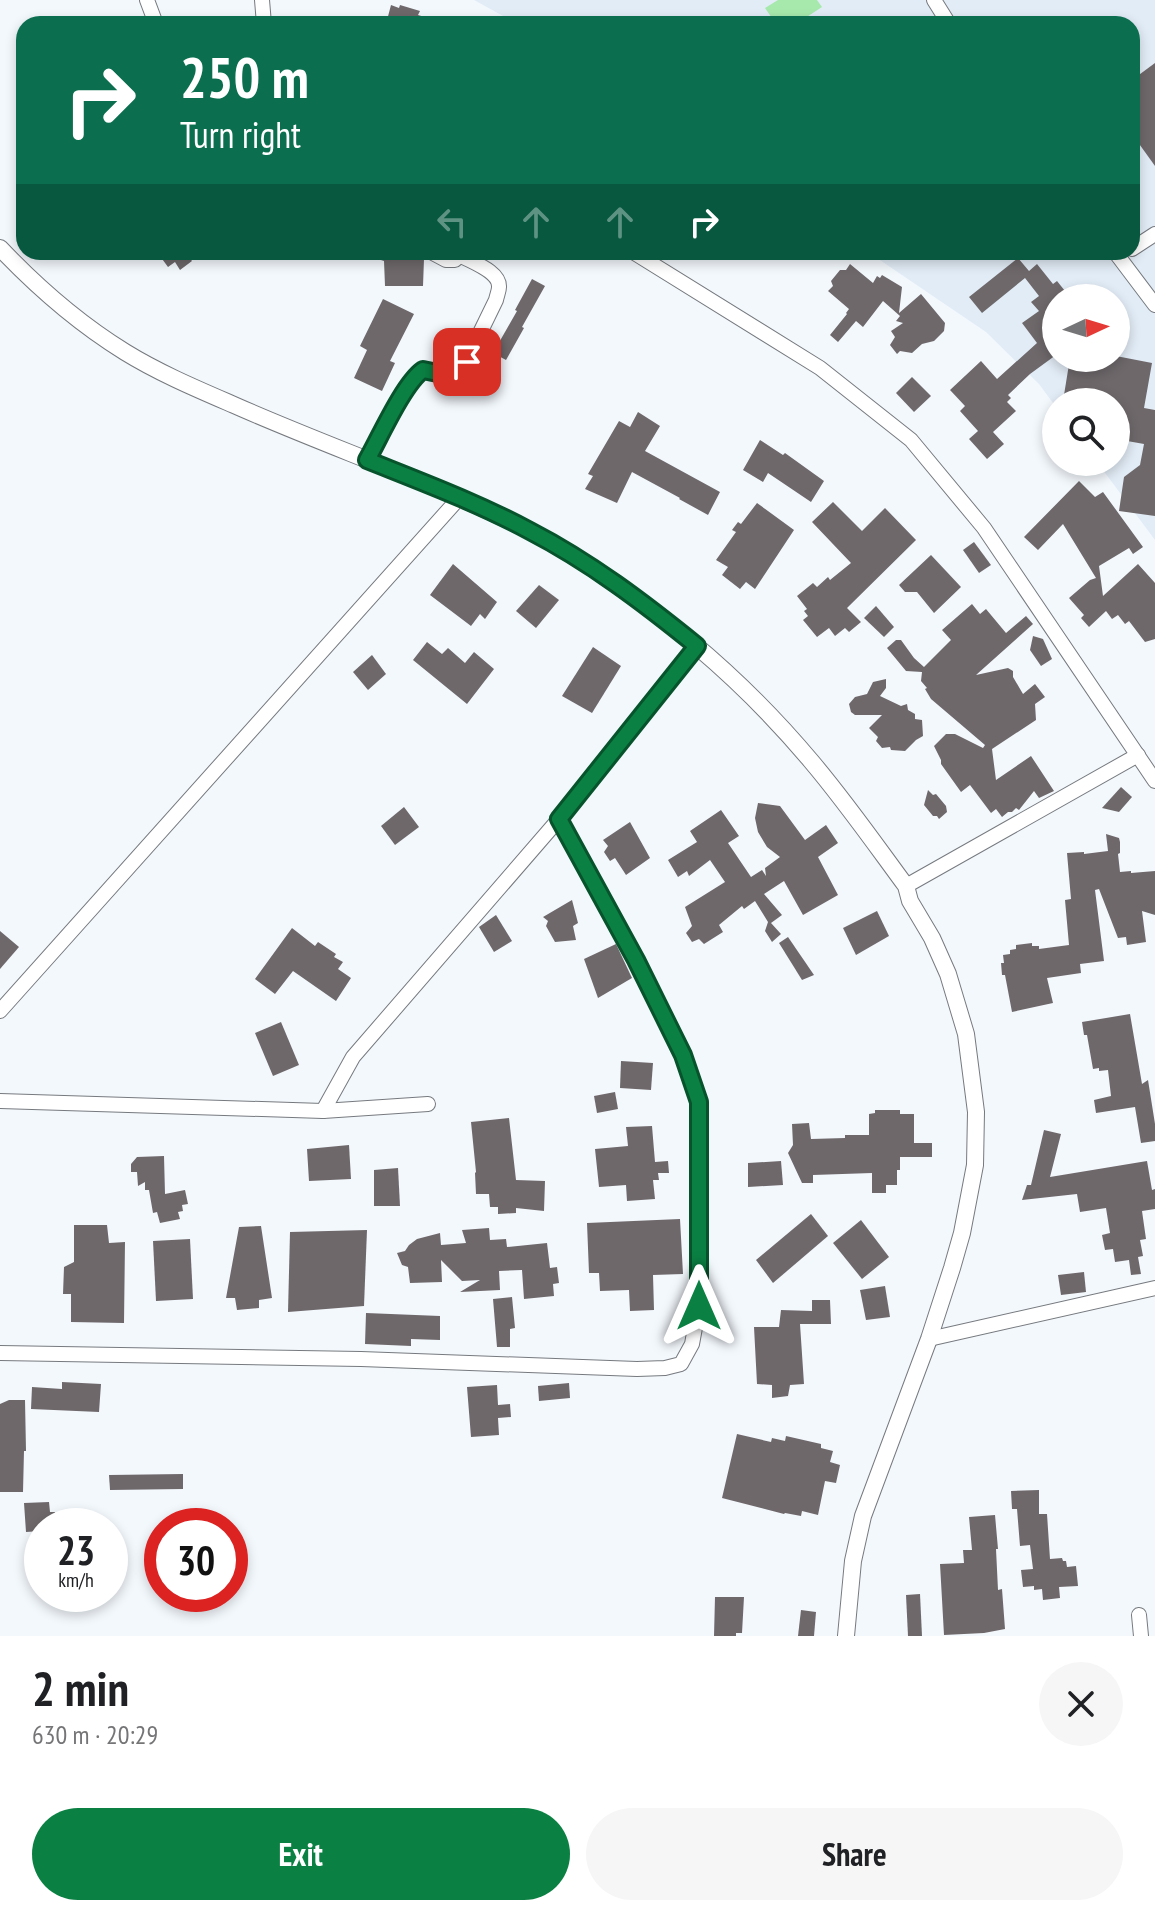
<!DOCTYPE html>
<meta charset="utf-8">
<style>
:root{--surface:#fff;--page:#f6f6f6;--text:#202124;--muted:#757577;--accent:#0b8043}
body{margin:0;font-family:"PT Sans Narrow",sans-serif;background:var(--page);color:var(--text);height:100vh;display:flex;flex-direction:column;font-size:30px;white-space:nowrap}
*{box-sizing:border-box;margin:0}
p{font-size:26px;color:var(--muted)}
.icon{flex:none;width:44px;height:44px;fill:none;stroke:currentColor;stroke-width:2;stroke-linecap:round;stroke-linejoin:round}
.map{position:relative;height:1636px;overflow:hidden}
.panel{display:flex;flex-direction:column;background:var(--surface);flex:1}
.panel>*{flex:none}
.hud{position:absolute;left:16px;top:16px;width:1124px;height:244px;border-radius:24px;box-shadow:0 4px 12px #0003;background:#0b6e4f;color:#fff;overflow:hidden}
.needle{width:52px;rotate:86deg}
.buttons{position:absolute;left:1042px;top:284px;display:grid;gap:16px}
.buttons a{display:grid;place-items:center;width:88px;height:88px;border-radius:50%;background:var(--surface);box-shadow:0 4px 12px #0003;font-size:40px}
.speed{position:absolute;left:24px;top:1508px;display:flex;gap:16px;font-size:40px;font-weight:700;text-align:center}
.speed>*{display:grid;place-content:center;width:104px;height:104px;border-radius:50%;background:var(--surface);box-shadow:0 4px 12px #0003;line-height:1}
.speed small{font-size:20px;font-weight:400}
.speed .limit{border:12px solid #d22;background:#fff;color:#111}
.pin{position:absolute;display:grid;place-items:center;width:68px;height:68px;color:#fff;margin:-34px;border-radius:16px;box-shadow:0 4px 12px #0006}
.me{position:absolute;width:88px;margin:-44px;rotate:0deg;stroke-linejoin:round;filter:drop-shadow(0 0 6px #0008)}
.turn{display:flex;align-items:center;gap:28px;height:168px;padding:0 32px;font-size:36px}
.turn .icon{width:104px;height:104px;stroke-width:2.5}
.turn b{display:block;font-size:56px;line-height:68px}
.lanes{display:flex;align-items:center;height:76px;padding:0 32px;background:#0003;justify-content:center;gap:40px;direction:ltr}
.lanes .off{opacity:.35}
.round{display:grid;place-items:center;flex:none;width:84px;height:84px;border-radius:42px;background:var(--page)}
.summary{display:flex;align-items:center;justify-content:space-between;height:136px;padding:0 32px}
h1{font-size:48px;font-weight:700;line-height:60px}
.cta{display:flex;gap:16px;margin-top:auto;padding:16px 32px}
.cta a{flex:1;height:92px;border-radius:48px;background:var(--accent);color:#fff;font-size:32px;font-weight:700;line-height:92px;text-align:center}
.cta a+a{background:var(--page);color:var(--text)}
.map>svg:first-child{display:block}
.built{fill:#e2ecf6;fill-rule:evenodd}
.green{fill:#a7e9ad}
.building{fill:#6e686b}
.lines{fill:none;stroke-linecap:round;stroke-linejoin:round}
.minor-casing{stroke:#767a7f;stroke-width:16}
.major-casing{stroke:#767a7f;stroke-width:18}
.minor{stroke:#fff;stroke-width:14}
.major{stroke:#fff;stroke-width:16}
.route-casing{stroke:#07532c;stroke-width:20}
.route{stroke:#0b8043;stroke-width:14}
</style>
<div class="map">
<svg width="1155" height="1636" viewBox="0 0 1155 1636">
<rect width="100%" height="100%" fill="#f3f8fd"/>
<path class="built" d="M474 0H1155V540L1097 462H1116V402H1056V407L1039 384 986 332 868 252H1132V24H518ZM1056 298H1116V358H1056Z"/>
<path class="green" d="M778 0H817L822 7 796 24H776L765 8Z"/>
<g class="building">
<path d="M391 5 399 8 400 5 420 11 418 15 438 21 437 24H386Z"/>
<path d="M1155 63V166L1132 134V80Z"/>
<path d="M157 252H189L187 254 192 261 180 270 175 262 168 267Z"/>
<path d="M363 252H421L424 259 423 286H385L384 261 362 254Z"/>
<path d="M1018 258 1029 271 1037 264 1053 284 1057 281 1065 291 1056 298V355L1030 374 1008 395 1011 398 1007 402 1016 411 993 432 1004 444 987 459 969 439 978 431 960 411 965 406 950 390 981 361 997 379 1037 343 1022 323 1039 311 1031 302 1039 296 1025 278 982 313 969 297Z"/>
<path d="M850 264 873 283 877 276 880 278 882 275 902 287 899 313 921 294 945 323 944 331 934 341 922 344 912 353 900 351 897 354 890 345 895 337 891 331 903 323 896 321 900 316 883 301 863 327 856 321 838 342 830 335 847 314 846 313 849 309 828 291 833 286 831 281 840 270H846Z"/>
<path d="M532 279 545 286 522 327 524 328 506 360 493 353 517 311 515 310Z"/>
<path d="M383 299 414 314 390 361 395 363 382 391 354 378 367 350 360 346Z"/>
<path d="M1116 356 1152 363 1144 408 1155 410V516L1119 511 1124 477 1140 465 1144 444 1116 439V402H1091L1088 399 1064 395 1070 358H1116Z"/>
<path d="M912 377 931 396 914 412 896 393Z"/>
<path d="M638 412 660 426 645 451 720 492 708 515 679 499 680 498 632 472 617 503 585 489 593 476 588 474 619 421 630 427Z"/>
<path d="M760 440 783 455 785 453 824 481 811 502 768 473 763 482 743 470Z"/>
<path d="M1079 481 1095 497 1103 492 1143 547 1133 554 1129 548 1099 566 1103 596 1138 564 1155 583V639L1145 642 1129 621 1125 624 1118 615 1112 619 1106 611 1089 627 1081 618 1084 615 1069 598 1090 580 1096 578 1063 524 1038 550 1024 537Z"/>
<path d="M833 502 862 531 885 508 916 540 847 608 861 622 849 632 845 628 835 636 829 628 817 637 803 620 808 616 804 611 807 609 797 596 813 583 817 587 828 577 830 580 851 563 812 522Z"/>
<path d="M757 503 794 530 755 589 746 582 740 589 722 575 728 567 716 560 736 532 732 530 738 522 741 524Z"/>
<path d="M974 542 991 565 979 573 963 550Z"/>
<path d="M931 555 961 587 934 613 917 592H905L899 585Z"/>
<path d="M453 564 497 602 485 619 480 614 471 626 430 595Z"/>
<path d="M539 585 559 600 536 628 516 611Z"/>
<path d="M972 604 980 614 986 609 1006 633 1026 616 1033 624 976 675 1008 668 1013 671V677L1023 694 1035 684 1045 697 1035 704 1036 720 992 749 996 780 1031 756 1054 791 1039 798 1034 791 1019 810 1016 808 1012 812H1008L1002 817 996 809 991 813 970 785 961 792 941 764V760L934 746 946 734H955L983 748 985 745 931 699 925 689 927 688 921 681 922 672 906 671 887 648 896 640H901L914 658 924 667 951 640 942 630Z"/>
<path d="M876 606 894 627 884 637 864 618Z"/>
<path d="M1033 636 1043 639 1052 659 1041 666 1030 650Z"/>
<path d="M427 642 442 654 448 648 465 663 474 652 494 669 467 704 413 660Z"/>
<path d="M593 647 621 666 592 713 562 696Z"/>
<path d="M372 655 386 674 368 690 353 672Z"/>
<path d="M886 679V688L880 696 901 706 907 704 908 710 915 714V719L922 720 923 736 916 740 905 751 891 750 890 747 882 748 876 741 878 737 869 728 882 715H855L851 712 849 704 855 697 867 694 873 682Z"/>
<path d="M1121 787 1132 797 1119 812 1102 808Z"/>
<path d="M928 790 933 795 936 794 946 806 947 812 939 819 937 816H933L924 805Z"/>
<path d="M758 803 780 806 805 840 826 825 838 843 818 857 838 895 803 915 784 881 764 894 782 915 771 923 781 934 772 942 765 931 768 922 755 901 744 909 742 906 719 925 723 932 704 944 699 939 692 942 686 933 692 926 685 907 725 882 710 860 689 876 687 871 678 877 668 860 697 842 690 831 721 810 739 836 728 843 751 877 762 870 766 876 765 868 780 857 767 847 758 832 755 818Z"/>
<path d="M404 807 419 827 395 845 381 826Z"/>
<path d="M630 822 650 858 626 875 615 858 610 861 604 852 608 846 603 840Z"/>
<path d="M1106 834 1119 838 1120 842V853L1118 854 1120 872 1131 871V873L1155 871V915L1142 911 1146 942 1127 945 1126 937 1118 938 1099 889 1095 890 1104 961 1080 964 1081 973 1047 978 1053 1003 1012 1012 1005 975H1002L1001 963H1004L1003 955 1010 954V950L1016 949V945L1032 943V946H1039V949L1069 945 1065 900 1071 899 1067 853 1084 852V854L1108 851Z"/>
<path d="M572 900 578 923 573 926 576 940 555 942 546 926 548 921 543 917Z"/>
<path d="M877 911 889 936 856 955 843 928Z"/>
<path d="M496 915 512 941 494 952 479 927Z"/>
<path d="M292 928 315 946 318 942 336 954 334 957 343 962 338 969 351 978 336 1001 293 971 275 994 255 979Z"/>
<path d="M0 931 19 947 0 969Z"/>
<path d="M788 937 814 975 802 980 779 943Z"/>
<path d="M616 944 632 978 598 998 584 959Z"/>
<path d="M1130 1014 1142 1084 1148 1080 1155 1124V1141L1141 1143 1135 1107 1096 1113 1094 1100 1111 1096 1108 1070 1099 1071V1068L1093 1069 1087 1035H1084L1082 1022Z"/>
<path d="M281 1022 299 1065 273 1076 255 1033Z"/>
<path d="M621 1061 653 1063 651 1090 620 1088Z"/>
<path d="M615 1092 618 1109 597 1113 594 1096Z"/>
<path d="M875 1110H900V1114H914V1143H932V1157H900V1170H897V1185H886V1193H872V1173L813 1175V1183H802L788 1153 793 1145 792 1124 809 1123 811 1139 845 1138V1135H869V1114L875 1113Z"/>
<path d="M509 1118 516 1180 545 1181 544 1211 516 1208V1213L498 1214V1207H490L489 1194H476L475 1173 476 1172 471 1122Z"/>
<path d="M652 1126 655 1162 668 1161 669 1173H658L659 1180H653L655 1199 627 1201 626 1185 599 1187 595 1149 628 1146 626 1127Z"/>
<path d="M1044 1130 1061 1134 1050 1177 1147 1161 1152 1190 1155 1189V1209L1142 1211 1146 1239 1140 1240 1143 1256 1138 1257 1141 1274 1131 1275 1129 1260 1115 1262 1113 1249 1105 1250 1102 1235 1110 1233 1106 1208 1080 1212 1077 1194 1022 1200 1027 1185H1031Z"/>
<path d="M349 1145 351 1179 309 1181 307 1149Z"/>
<path d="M164 1156 165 1194 185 1190 188 1204 182 1205 183 1211 178 1212 180 1219 160 1223 157 1212 153 1213 149 1190H145V1182L138 1186 137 1172H131V1164L137 1157Z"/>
<path d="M781 1161 783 1185 748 1187V1163Z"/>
<path d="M398 1168 400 1206H374V1170Z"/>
<path d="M811 1214 828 1236 773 1283 756 1260Z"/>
<path d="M680 1219 683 1274 653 1275 654 1310 630 1311 629 1290 600 1291 599 1273H589L587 1223Z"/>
<path d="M861 1220 889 1257 862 1279 833 1243Z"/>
<path d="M74 1225H107L109 1243 125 1242 124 1323 71 1322V1294H63L64 1267 74 1262Z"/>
<path d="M261 1226 272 1298 259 1300V1308L237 1310 235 1298H226L239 1227Z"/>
<path d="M489 1228 490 1240 506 1239 507 1247 547 1243 550 1268 557 1267 559 1283 553 1284 554 1296 524 1299 522 1270 499 1271 500 1290 460 1292 480 1280 462 1281 441 1260 442 1282 410 1283 408 1267 402 1265 397 1253 405 1251 409 1245 417 1239 440 1233 441 1245 466 1243 462 1230Z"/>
<path d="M367 1230 364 1306 288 1312 290 1232Z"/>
<path d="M190 1239 193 1299 156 1301 153 1241Z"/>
<path d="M1084 1272 1086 1292 1061 1295 1058 1275Z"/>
<path d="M885 1286 890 1317 866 1320 860 1290Z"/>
<path d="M512 1297 515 1328 510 1329V1347H497L493 1299Z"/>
<path d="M812 1300H830L831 1324H800L804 1384 790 1385 788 1396 772 1398V1385L757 1384 754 1327H779L781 1310 812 1311Z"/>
<path d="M366 1313 440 1316V1340L411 1339V1346L365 1344Z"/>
<path d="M62 1382 101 1384 99 1412 31 1409 32 1387 62 1389Z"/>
<path d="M569 1383 570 1398 539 1401 538 1386Z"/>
<path d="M497 1385 498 1405 510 1404 511 1417 498 1418 499 1435 471 1437 467 1387Z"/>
<path d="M9 1400H25L26 1451H24L23 1492H0V1404Z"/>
<path d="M737 1434 771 1442 772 1438 785 1441 786 1436 821 1444V1448L833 1451 830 1462 840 1465 836 1483 825 1481 818 1515 802 1511 801 1516 785 1513 784 1514 722 1498Z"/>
<path d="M183 1474V1489L110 1490 109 1475Z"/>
<path d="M1039 1490V1514H1047L1050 1559 1062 1558 1063 1561H1066L1067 1567 1076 1566 1078 1586 1059 1587 1060 1598 1043 1600 1042 1589 1034 1590V1586L1023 1587 1021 1570 1033 1569 1030 1545 1020 1546 1017 1509H1012L1011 1491Z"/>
<path d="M49 1502 50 1512H55L56 1525 42 1526V1531L26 1532 24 1503Z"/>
<path d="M995 1515 998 1549H996L998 1590 1002 1589 1005 1629 984 1633 944 1635 940 1564 964 1563 963 1550H972L969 1517Z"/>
<path d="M920 1594 922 1636H908L906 1595Z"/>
<path d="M715 1597H744L742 1633H736V1636H714Z"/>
<path d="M801 1610 816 1612 814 1636H798Z"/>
</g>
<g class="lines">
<g class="minor-casing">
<g id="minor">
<path d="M147 0 156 24"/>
<path d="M262 0 264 24"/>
<path d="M934 0 949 24"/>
<path d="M1132 249 1155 234"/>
<path d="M431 252 446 260H455L462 252"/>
<path d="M633 252 820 368 911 440 984 528 1155 781"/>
<path d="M1115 252 1155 305"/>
<path d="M367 460C380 437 404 383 423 370 436 373 447 378 460 374L496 300C497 295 499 291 499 287 500 271 471 262 460 255"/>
<path d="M906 886 1138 755"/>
<path d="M0 1011 460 497"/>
<path d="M0 1101 323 1111 428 1104"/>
<path d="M323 1111 353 1057 559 819 697 646"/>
<path d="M929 1339 1155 1288"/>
<path d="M0 1353 361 1359 637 1369 665 1368 681 1364 692 1344 699 1306V1102L683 1055 636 960 559 819"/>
<path d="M1139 1615 1141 1636"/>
</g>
</g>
<g class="major-casing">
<path id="major" d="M0 248C38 288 78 323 125 352 159 373 197 389 234 405 331 448 433 482 528 530 558 545 587 564 615 584 688 634 754 693 811 761 845 801 875 844 906 886L910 901 932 938 948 974 966 1034 976 1112 975 1165 962 1233 952 1268 929 1339 863 1516 853 1561 846 1636"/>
</g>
<use href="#minor" class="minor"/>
<use href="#major" class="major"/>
</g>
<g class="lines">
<g class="route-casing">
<path id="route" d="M467 362 460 374 452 376 423 370C404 383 380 437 367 460 422 482 478 503 530 531 590 562 644 603 697 646L559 819 636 960 683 1055 699 1102V1306"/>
</g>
<use href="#route" class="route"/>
</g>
</svg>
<div class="buttons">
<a><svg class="needle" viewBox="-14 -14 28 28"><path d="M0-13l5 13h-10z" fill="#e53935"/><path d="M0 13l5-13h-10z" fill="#757577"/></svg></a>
<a><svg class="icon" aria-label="search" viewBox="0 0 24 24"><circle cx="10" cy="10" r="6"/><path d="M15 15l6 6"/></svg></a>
</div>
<div class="speed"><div>23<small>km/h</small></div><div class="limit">30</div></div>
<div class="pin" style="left:467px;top:362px;background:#d93025"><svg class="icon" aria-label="arrive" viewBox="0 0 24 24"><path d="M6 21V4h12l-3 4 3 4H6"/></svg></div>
<svg class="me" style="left:699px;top:1306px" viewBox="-20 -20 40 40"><path d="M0-17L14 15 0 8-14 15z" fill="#0b8043" stroke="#fff" stroke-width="4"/></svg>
<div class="hud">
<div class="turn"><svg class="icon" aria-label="right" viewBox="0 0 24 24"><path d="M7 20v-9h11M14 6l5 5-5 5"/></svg><div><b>250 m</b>Turn right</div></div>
<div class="lanes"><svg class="icon off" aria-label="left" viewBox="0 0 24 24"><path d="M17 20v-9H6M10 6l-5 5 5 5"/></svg><svg class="icon off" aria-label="ahead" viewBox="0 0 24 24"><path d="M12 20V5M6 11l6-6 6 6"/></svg><svg class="icon off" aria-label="ahead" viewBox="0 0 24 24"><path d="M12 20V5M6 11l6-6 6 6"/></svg><svg class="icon" aria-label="right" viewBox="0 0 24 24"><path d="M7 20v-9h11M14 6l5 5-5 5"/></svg></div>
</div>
</div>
<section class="panel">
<div class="summary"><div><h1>2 min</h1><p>630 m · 20:29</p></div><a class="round"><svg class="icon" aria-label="close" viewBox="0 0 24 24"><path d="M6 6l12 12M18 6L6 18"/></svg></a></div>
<div class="cta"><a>Exit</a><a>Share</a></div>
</section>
